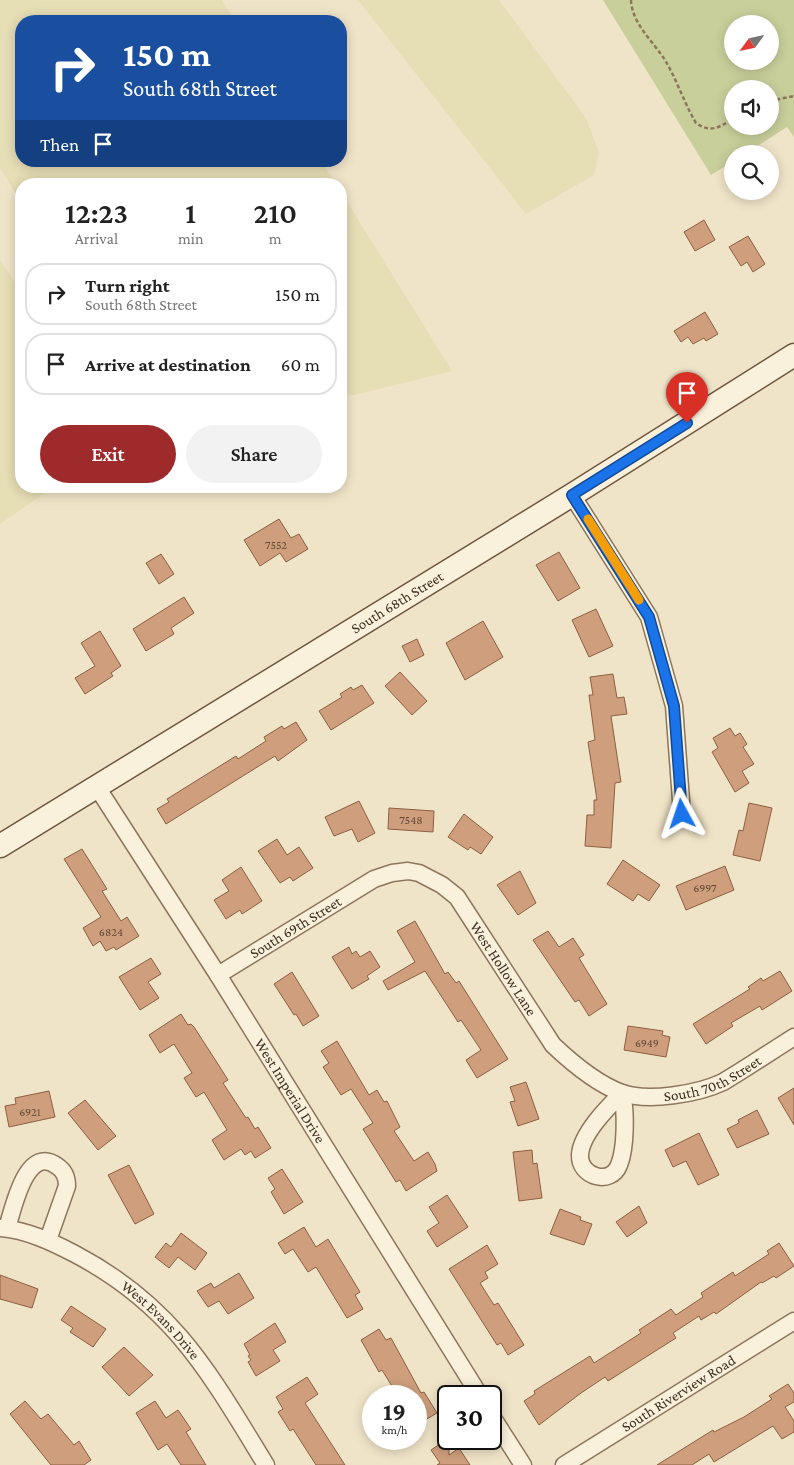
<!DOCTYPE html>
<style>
:root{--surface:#fff;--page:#f2f2f2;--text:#222;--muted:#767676;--line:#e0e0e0;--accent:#9e2a2b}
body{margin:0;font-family:"Crimson Pro",serif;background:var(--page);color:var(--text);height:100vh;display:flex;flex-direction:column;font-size:19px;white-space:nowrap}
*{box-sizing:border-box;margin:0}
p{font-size:16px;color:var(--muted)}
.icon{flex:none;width:28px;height:28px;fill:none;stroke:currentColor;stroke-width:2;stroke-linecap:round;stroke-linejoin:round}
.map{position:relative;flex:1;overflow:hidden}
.side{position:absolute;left:15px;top:178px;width:332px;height:315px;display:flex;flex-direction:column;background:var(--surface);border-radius:20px;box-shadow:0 2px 12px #0003}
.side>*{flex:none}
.guide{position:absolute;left:15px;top:15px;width:332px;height:152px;border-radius:20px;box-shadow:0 2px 12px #0003;background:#1a4fa0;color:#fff;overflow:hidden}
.needle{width:32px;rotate:237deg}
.fabs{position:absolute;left:724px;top:15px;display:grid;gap:10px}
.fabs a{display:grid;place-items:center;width:55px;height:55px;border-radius:50%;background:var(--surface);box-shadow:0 2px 12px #0003;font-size:25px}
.speed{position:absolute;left:362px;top:1385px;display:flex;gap:10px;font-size:25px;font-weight:700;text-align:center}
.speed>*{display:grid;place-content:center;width:65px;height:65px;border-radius:50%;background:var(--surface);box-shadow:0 2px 12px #0003;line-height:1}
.speed small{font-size:12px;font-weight:400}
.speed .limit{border:2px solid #111;border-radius:8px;background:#fff;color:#111}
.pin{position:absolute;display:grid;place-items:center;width:42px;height:42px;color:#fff;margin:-51px -21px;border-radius:50% 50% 50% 0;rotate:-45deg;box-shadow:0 0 5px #0007}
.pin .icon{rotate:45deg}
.me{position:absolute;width:55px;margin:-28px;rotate:355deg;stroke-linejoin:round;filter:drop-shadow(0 0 4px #0008)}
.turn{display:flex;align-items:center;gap:18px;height:105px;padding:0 25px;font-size:22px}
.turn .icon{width:65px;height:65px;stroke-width:2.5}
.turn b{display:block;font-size:35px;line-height:42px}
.then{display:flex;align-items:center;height:48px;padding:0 25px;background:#0003;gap:10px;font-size:19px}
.eta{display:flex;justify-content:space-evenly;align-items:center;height:85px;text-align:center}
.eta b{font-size:30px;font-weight:600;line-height:35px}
.primary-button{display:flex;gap:10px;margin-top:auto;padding:10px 25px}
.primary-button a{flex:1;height:58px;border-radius:30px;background:var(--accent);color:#fff;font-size:20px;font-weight:600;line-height:58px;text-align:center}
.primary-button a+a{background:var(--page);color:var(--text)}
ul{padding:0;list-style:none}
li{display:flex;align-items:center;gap:15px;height:62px;margin:0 10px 8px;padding:0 15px;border:2px solid var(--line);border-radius:20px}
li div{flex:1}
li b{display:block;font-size:19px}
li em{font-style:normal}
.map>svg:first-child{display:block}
.farmland{fill:#e6deb5}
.green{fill:#c9cf9b;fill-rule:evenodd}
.building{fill:#cf9f7d;stroke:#8d5f41}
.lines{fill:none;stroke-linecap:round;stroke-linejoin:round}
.street-casing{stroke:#8d765c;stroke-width:19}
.secondary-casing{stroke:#6f573f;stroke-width:25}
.path{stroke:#8d765c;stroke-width:2.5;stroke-dasharray:4 2.5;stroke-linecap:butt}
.street{stroke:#faf1dc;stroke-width:16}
.secondary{stroke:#faf1dc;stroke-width:22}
.route-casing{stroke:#114b97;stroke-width:12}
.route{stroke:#1a73e8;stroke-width:9}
.slow{stroke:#f59e0b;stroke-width:9}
.labels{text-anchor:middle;stroke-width:4.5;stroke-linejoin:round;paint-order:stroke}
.number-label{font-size:12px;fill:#624a37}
.street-label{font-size:15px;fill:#3d2e20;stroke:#f7eed8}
</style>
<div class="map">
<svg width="794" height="1465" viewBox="0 0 794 1465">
<rect width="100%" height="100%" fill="#f0e4c8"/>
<g class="farmland">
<path d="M0 0H222L235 21H21V161H322L336 184H21V202L0 168Z"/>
<path d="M358 0H499L586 118 599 152 594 175 526 214Z"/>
<path d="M341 192 452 371 354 395H341Z"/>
<path d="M0 260 21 292V486H55L0 524Z"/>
</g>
<path class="green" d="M603 0H794V137L787 127 745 154H732V162L711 175ZM732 24H770V61H732ZM732 89H770V126H732Z"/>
<g class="building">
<path d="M704 220 715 240 695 251 684 232Z"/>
<path d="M748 236 765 264 753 272 747 262 741 266 729 247Z"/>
<path d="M705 312 718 334 706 341 704 338 693 344 688 337 681 342 674 331Z"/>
<path d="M279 519 291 538 299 534 308 549 286 562 280 553 260 566 244 540Z"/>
<path d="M559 552 580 588 558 601 536 565Z"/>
<path d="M161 554 174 574 159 584 146 563Z"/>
<path d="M184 597 194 613 171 628 174 634 146 651 133 629Z"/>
<path d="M596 609 613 646 589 657 572 620Z"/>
<path d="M483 621 503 657 465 680 446 643Z"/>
<path d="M100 631 121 666 111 673 113 676 85 694 75 678 95 666 81 643Z"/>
<path d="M417 639 424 655 410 662 402 646Z"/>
<path d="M400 672 427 701 412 715 385 686Z"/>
<path d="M613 674 617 698 624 697 627 714 611 716 621 782 615 783 611 848 585 846 587 815H594V800H597L588 742 595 740 589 695H593L590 677Z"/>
<path d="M362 685 374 703 331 730 319 711 342 697 340 694 351 687 353 690Z"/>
<path d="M296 722 307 740 278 761 275 756 166 824 157 809 169 802 167 799 236 756 238 759 266 741 264 737 282 726 284 729Z"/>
<path d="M730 728 735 736 740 733 747 744 743 747 754 764 742 771 749 783 735 792 712 752 718 748 713 738Z"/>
<path d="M359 801 375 833 358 842 352 829 334 836 325 817Z"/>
<path d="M749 803 772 808 760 861 733 855 739 830 743 831Z"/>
<path d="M389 808 434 811 433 832 388 829Z"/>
<path d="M464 814 493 837 481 854 470 847 468 850 448 837Z"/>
<path d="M277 839 287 855 299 847 313 868 293 881 290 877 280 883 258 851Z"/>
<path d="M82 849 107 889 102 891 121 921 127 917 139 936 116 950 114 947 106 951 100 941 93 946 83 928 101 917 64 859Z"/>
<path d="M623 860 660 885 649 901 638 894 633 901 607 884Z"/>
<path d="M725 866 734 890 686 910 676 886Z"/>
<path d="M241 867 262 901 242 914 240 910 226 919 214 900 229 891 222 880Z"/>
<path d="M520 871 536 903 518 915 497 885Z"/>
<path d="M415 921 445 974 448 972 456 983 459 981 508 1059 477 1078 466 1060 481 1050 461 1020 458 1022 425 971 388 990 383 981 415 962 397 931Z"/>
<path d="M548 931 559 947 573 938 584 955 579 958 607 1004 589 1016 579 1000 575 1002 533 940Z"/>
<path d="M349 947 352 954 356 951 360 957 370 951 380 967 367 976 369 979 352 989 332 957Z"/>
<path d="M151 958 161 974 148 982 159 998 140 1010 119 977Z"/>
<path d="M780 971 792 991 762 1010 760 1006 731 1023 733 1026 706 1044 693 1024 750 989 748 987 761 978 763 981Z"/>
<path d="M292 972 319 1016 303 1026 296 1014 294 1015 274 984Z"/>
<path d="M181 1014 188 1025 191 1024 194 1027 216 1061 228 1080 223 1083 246 1118 248 1117 255 1129 258 1127 271 1148 255 1158 251 1151 245 1155 241 1149 224 1160 212 1140 227 1130 204 1092 196 1097 184 1078 192 1073 174 1044 160 1053 149 1035Z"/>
<path d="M628 1026 663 1031 662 1035 670 1037 666 1057 624 1050Z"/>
<path d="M337 1041 369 1095 377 1090 384 1102 387 1101 400 1127 394 1131 414 1161 428 1152 435 1164 437 1171 406 1191 400 1180 396 1182 363 1129 373 1123 351 1089 341 1095 323 1067 329 1063 321 1051Z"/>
<path d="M526 1082 539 1119 518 1126 510 1102 515 1101 510 1087Z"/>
<path d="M794 1088V1125L778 1098Z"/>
<path d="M49 1091 55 1117 9 1127 5 1106 16 1104 15 1098Z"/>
<path d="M85 1100 116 1136 98 1150 68 1113Z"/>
<path d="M757 1110 769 1134 737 1148 727 1129 739 1123 738 1120Z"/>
<path d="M699 1133 719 1175 698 1185 686 1161 673 1167 665 1150Z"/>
<path d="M532 1150 533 1164 537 1163 542 1198 519 1201 513 1152Z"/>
<path d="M129 1165 154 1214 135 1224 108 1175Z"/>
<path d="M282 1169 303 1202 284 1214 271 1192 275 1189 268 1178Z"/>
<path d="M447 1195 468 1227 437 1247 427 1231 439 1223 429 1207Z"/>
<path d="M639 1206 647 1223 627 1237 616 1222Z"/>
<path d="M560 1209 581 1217 580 1220 592 1224 584 1245 550 1234Z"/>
<path d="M304 1227 316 1247 328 1239 360 1292 355 1295 363 1309 347 1318 316 1267 308 1272 293 1249 285 1254 278 1243Z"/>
<path d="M181 1233 207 1253 195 1270 178 1257 169 1268 155 1257 166 1243 171 1247Z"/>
<path d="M779 1243 794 1266 776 1278 774 1276 762 1283 761 1282 716 1314 714 1312 701 1320 699 1316 673 1333 676 1338 608 1381 605 1377 581 1393 539 1425 524 1401 535 1394 534 1391 590 1356 594 1363 641 1333 639 1330 671 1309 676 1315 703 1297 701 1293 733 1272 735 1276 769 1254 767 1251Z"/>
<path d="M487 1245 498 1264 485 1272 488 1278 480 1283 494 1305 498 1303 524 1345 508 1355 501 1343 497 1345 449 1269Z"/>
<path d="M239 1273 254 1298 228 1314 219 1301 208 1307 197 1291 211 1283 214 1288Z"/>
<path d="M0 1275 38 1289 32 1308 0 1299Z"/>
<path d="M71 1306 106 1329 93 1347 70 1332 73 1328 61 1320Z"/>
<path d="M275 1323 286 1342 273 1350 280 1361 256 1376 248 1362 251 1360 248 1356 250 1355 244 1344Z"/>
<path d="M379 1329 386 1340 391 1338 421 1393 424 1392 437 1413 420 1423 416 1416V1396H398L382 1370 379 1372 361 1340Z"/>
<path d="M124 1347 153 1375 129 1396 102 1367Z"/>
<path d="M307 1377 318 1394 305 1403 345 1465H316L293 1429 290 1431 278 1412 283 1409 276 1397Z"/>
<path d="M788 1384 794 1393V1402L785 1407 794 1421V1432L782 1439 773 1426 714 1462 709 1454 692 1465H657L713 1430 714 1432 744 1417 772 1399 769 1396Z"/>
<path d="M25 1401 41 1419 48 1414 74 1445 79 1441 91 1460 84 1465H51L10 1414Z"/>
<path d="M155 1401 166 1418 178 1410 191 1429 186 1432 206 1465H181L167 1444 158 1450 136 1413Z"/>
<path d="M449 1438V1455L459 1448 470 1465H437L440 1463 431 1450Z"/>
</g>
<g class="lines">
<g class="street-casing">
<g id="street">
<path d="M572 495 649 617 674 706 682 814"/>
<path id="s1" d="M97 787 218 975 480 1396"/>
<path id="s2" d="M218 975 374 879 392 873 408 871 419 873 442 885 457 897 553 1045C572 1063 597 1084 622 1093 648 1102 698 1094 723 1082 747 1068 770 1052 794 1037"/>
<path d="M622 1093C626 1111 626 1148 619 1165 611 1186 579 1177 580 1155 581 1134 608 1107 622 1093Z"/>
<path id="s3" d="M0 1228C27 1230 52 1242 75 1254 174 1306 210 1374 266 1465"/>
<path d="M7 1228C13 1210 26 1143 57 1166 65 1171 67 1178 67 1186L48 1240"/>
<path d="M491 1415 523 1465"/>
<path id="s4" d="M564 1465 794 1321"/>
</g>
</g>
<g class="secondary-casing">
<g id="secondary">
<path id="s5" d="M0 846 572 495 794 355"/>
</g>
</g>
<g class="path">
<path d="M631 0C632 24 653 41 665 60 677 80 684 103 696 123 710 133 719 128 732 119"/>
<path d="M770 101 794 96"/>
</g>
<use href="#street" class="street"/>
<use href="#secondary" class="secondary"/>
</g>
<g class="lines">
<g class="route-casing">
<path id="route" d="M682 814 674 706 649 617 572 495 687 423"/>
</g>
<use href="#route" class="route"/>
<path class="slow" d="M588 519 639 600"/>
</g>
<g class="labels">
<g class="number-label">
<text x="276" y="549">7552</text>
<text x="411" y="824">7548</text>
<text x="705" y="892">6997</text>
<text x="111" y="936">6824</text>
<text x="647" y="1047">6949</text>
<text x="30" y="1116">6921</text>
</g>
<g class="street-label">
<text dy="5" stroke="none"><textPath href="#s5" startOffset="466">South 68th Street</textPath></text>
<text dy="5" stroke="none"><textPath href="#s2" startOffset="91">South 69th Street</textPath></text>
<text dy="5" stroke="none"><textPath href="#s2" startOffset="360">West Hollow Lane</textPath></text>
<text dy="5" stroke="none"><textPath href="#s2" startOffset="630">South 70th Street</textPath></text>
<text dy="5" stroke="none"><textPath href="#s1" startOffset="360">West Imperial Drive</textPath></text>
<text dy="5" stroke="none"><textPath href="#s3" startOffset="189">West Evans Drive</textPath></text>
<text dy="5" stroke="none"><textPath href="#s4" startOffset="135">South Riverview Road</textPath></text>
</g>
</g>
</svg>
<div class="fabs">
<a><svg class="needle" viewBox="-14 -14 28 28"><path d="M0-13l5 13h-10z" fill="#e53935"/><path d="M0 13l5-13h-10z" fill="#767676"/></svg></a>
<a><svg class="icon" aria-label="sound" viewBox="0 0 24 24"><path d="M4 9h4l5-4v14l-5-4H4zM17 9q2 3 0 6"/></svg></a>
<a><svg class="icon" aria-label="search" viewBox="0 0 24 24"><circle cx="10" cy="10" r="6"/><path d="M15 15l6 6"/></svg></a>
</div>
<div class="speed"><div>19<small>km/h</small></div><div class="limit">30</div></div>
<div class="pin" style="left:687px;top:423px;background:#d93025"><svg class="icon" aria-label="arrive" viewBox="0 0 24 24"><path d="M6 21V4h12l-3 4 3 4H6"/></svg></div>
<svg class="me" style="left:682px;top:814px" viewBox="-20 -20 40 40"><path d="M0-17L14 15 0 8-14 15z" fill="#1a73e8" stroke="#fff" stroke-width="4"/></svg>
<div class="guide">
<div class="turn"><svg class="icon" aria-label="right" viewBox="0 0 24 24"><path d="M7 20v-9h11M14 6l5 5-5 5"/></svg><div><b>150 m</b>South 68th Street</div></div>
<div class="then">Then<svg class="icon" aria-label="arrive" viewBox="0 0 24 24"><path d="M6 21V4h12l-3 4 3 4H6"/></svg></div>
</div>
<section class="side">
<div class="eta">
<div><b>12:23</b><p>Arrival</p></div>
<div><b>1</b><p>min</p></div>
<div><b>210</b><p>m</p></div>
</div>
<ul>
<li><svg class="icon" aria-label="right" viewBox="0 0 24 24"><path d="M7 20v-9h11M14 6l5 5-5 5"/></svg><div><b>Turn right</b><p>South 68th Street</p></div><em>150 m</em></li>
<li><svg class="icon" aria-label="arrive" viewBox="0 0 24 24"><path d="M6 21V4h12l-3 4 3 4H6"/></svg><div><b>Arrive at destination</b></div><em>60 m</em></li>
</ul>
<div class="primary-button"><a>Exit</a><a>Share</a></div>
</section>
</div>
